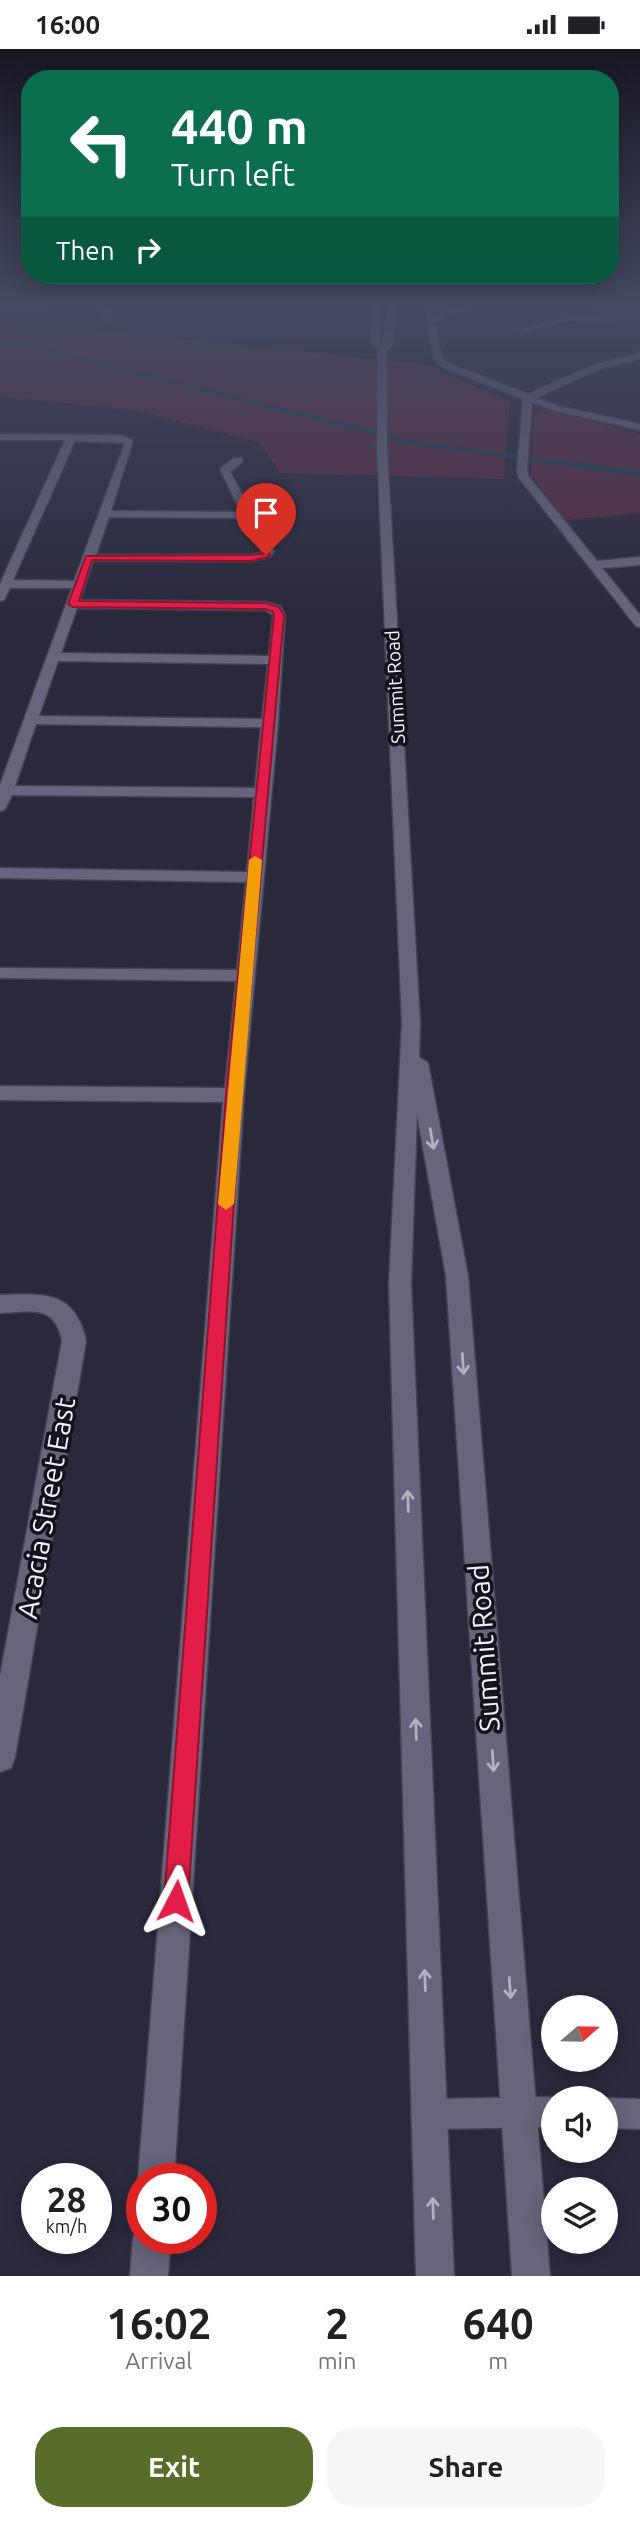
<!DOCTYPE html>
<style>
:root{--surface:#fff;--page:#f6f6f6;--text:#202124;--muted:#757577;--accent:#586d29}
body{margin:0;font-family:Ubuntu,sans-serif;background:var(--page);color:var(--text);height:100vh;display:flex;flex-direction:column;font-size:26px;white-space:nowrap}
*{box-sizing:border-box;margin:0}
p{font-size:23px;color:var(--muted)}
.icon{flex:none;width:38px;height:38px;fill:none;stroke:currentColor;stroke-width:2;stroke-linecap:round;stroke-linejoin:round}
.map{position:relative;height:2227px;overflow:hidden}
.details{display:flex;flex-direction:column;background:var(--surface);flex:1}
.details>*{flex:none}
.hud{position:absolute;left:21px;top:21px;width:598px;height:214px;border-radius:28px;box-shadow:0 4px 18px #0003;background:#0b6e4f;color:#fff;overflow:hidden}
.needle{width:46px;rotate:70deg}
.tools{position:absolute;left:541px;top:1946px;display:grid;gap:14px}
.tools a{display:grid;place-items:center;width:77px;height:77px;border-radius:50%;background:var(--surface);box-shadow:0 4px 18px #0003;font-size:35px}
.speed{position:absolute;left:21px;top:2114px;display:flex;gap:14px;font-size:35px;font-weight:700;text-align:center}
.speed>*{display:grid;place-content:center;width:91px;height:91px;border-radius:50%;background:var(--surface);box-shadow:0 4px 18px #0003;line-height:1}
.speed small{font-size:18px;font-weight:400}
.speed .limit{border:10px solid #d22;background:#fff;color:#111}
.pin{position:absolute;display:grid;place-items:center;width:60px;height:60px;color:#fff;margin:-72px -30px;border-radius:50% 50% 50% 0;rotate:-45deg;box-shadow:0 0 7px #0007}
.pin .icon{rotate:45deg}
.me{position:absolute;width:77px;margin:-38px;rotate:4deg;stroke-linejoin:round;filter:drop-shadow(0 0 5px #0008)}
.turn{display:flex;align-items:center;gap:24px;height:147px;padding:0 35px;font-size:32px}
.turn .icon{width:91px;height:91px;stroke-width:2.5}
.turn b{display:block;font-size:49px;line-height:60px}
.then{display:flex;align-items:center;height:66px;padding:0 35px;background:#0003;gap:14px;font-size:26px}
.eta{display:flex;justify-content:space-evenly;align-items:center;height:119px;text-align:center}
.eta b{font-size:42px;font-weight:700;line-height:49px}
.button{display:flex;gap:14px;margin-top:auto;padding:14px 35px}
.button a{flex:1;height:80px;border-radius:28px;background:var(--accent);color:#fff;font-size:28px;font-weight:700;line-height:80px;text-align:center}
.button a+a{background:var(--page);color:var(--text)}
.status{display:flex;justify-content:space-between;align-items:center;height:49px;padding:0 35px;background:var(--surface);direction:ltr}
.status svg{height:19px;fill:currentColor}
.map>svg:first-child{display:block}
.green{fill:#582b40}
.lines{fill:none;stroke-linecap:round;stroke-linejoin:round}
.stream-far1{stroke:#174452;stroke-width:3.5}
.stream{stroke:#174452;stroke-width:4.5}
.lane-casing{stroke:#434352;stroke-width:3}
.street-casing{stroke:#434352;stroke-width:3}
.secondary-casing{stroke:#434352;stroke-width:3}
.lane{fill:#66657b;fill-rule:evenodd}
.street{fill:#66657b;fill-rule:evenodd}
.secondary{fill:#66657b;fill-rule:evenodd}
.oneway{stroke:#b1b1c1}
.route{fill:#e11d48;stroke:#92132f;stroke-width:2}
.slow{fill:#f59e0b}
.labels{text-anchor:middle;stroke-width:7;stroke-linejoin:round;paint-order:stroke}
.far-street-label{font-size:19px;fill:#efeffb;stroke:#13131b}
.near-street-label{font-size:28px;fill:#efeffb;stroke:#13131b}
</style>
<div class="status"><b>16:00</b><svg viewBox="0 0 49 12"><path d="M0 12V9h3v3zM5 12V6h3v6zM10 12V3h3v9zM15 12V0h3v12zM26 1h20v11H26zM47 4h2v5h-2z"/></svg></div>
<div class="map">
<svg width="640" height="2227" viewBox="0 0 640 2227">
<rect width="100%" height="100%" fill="#2a293c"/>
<g class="green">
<path d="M0 271 430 316 441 324 510 352 504 430 280 424 259 393 137 362 0 347Z"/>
<path d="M543 359 640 385V464L565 471 531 426 534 363Z"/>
</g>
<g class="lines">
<path class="stream-far1" d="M0 294 41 300 415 394 525 409"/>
<path class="stream" d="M512 407 640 425"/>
<g class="lane-casing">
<g id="lane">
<path d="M553 2048 556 2049H553V2078L430 2080 419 2076 415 2065 419 2054 430 2050Z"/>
<path d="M606 2049 640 2050V2080L606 2079Z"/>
</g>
</g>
<g class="street-casing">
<g id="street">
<path d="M0 256H21L0 259Z"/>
<path d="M101 256H109L111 270H105Z"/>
<path d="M436 256H446L435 263 434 268 465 256H478L446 267 435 274 442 309 448 314 528 345 593 316 640 304V310L599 320 536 349 558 357 640 375V381L552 361 532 353 527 422 529 428 597 512 640 508V516L602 519 640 566V578L636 577 519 429 517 422 523 350 442 318 434 310 426 267 429 260Z"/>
<path d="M640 265V269L567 272 524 283 520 281 567 268Z"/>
<path d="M0 385 120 386 133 391 111 462 241 463 220 420 234 409H242V413L230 423 274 503 270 508 252 512H93L80 551 265 553 280 557 285 566 278 674 244 1046 174 2130H142V2140L138 2130 223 1053 0 1051V1037L225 1039 236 932 0 929V919L237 921 246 833 0 829V819L247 823 254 748 12 746 5 760 0 762V736L72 539H10L4 551 0 552V535L65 391H0ZM75 392 125 394 74 532 13 531ZM109 468 244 469 262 503 252 506H96ZM77 559 265 561 273 566 269 607 61 604ZM58 612 268 615 262 670 39 667ZM36 675 261 678 255 739 15 737Z"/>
<path d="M0 1246C44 1245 75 1241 86 1292L15 1708 11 1719 0 1723V1627L62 1292C55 1255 31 1263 0 1264Z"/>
<path d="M142 2174V2189H171L168 2227H130L133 2189Z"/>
</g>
</g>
<g class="secondary-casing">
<path id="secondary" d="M372 256H380L379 292 382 296 389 256H397L392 295 386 302 387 398 420 974 419 1008 428 1014 468 1227 550 2227H512L446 1227 417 1065 411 1234 454 2227H416L389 1234 402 974 377 398 378 301 371 292Z"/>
</g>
<use href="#lane" class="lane"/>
<use href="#street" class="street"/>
<use href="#secondary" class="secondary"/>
</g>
<defs><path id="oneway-shaft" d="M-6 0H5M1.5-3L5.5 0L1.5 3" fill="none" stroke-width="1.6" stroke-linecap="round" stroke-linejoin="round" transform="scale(1.75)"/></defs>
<g class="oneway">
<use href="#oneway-shaft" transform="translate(432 1090) rotate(80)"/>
<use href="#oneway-shaft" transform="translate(463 1315) rotate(86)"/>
<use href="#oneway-shaft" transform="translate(408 1452) rotate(-92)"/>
<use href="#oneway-shaft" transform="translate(416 1680) rotate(-92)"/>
<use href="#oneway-shaft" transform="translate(493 1712) rotate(86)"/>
<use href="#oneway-shaft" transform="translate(425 1931) rotate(-92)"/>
<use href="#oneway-shaft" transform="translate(510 1939) rotate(86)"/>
<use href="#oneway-shaft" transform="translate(433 2159) rotate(-92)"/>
</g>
<linearGradient id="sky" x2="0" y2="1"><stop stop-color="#171721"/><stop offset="0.45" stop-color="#444961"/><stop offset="1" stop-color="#444961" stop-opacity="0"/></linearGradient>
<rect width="640" height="568" fill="url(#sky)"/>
<path class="route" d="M266 504 270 506 269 508 251 512 92 511 79 552 265 554 279 558 284 566 241 1046 188 1852 185 1861 176 1864 167 1861 164 1852 226 1046 274 566 272 562 265 560 73 558 68 555 86 507 251 506Z"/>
<path class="slow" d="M255 807 262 811 234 1155 226 1161 218 1155 249 811Z"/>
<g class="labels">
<g class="far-street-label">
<text transform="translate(395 638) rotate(-93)" y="7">Summit Road</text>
</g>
<g class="near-street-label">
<text transform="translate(46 1459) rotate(-80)" y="10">Acacia Street East</text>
<text transform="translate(484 1599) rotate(-94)" y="10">Summit Road</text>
</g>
</g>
</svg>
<div class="tools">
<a><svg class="needle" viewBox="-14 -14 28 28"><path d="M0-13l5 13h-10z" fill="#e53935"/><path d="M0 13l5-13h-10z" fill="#757577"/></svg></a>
<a><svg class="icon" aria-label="sound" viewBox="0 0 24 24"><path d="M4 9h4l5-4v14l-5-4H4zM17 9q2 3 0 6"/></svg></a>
<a><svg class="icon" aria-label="layers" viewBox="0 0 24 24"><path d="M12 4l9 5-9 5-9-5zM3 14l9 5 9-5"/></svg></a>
</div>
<div class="speed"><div>28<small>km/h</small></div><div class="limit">30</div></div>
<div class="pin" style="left:266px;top:506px;background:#d93025"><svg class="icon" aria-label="arrive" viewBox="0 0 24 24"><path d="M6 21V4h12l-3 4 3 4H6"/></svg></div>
<svg class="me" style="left:176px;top:1852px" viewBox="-20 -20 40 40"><path d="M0-17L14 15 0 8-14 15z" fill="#e11d48" stroke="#fff" stroke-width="4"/></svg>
<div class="hud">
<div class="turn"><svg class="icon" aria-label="left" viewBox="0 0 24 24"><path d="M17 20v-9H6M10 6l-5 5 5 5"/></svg><div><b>440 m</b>Turn left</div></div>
<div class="then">Then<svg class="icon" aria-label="right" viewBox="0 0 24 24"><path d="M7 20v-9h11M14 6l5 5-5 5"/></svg></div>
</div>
</div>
<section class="details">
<div class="eta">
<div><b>16:02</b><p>Arrival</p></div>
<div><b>2</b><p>min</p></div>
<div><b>640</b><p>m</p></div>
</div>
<div class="button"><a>Exit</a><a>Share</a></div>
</section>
